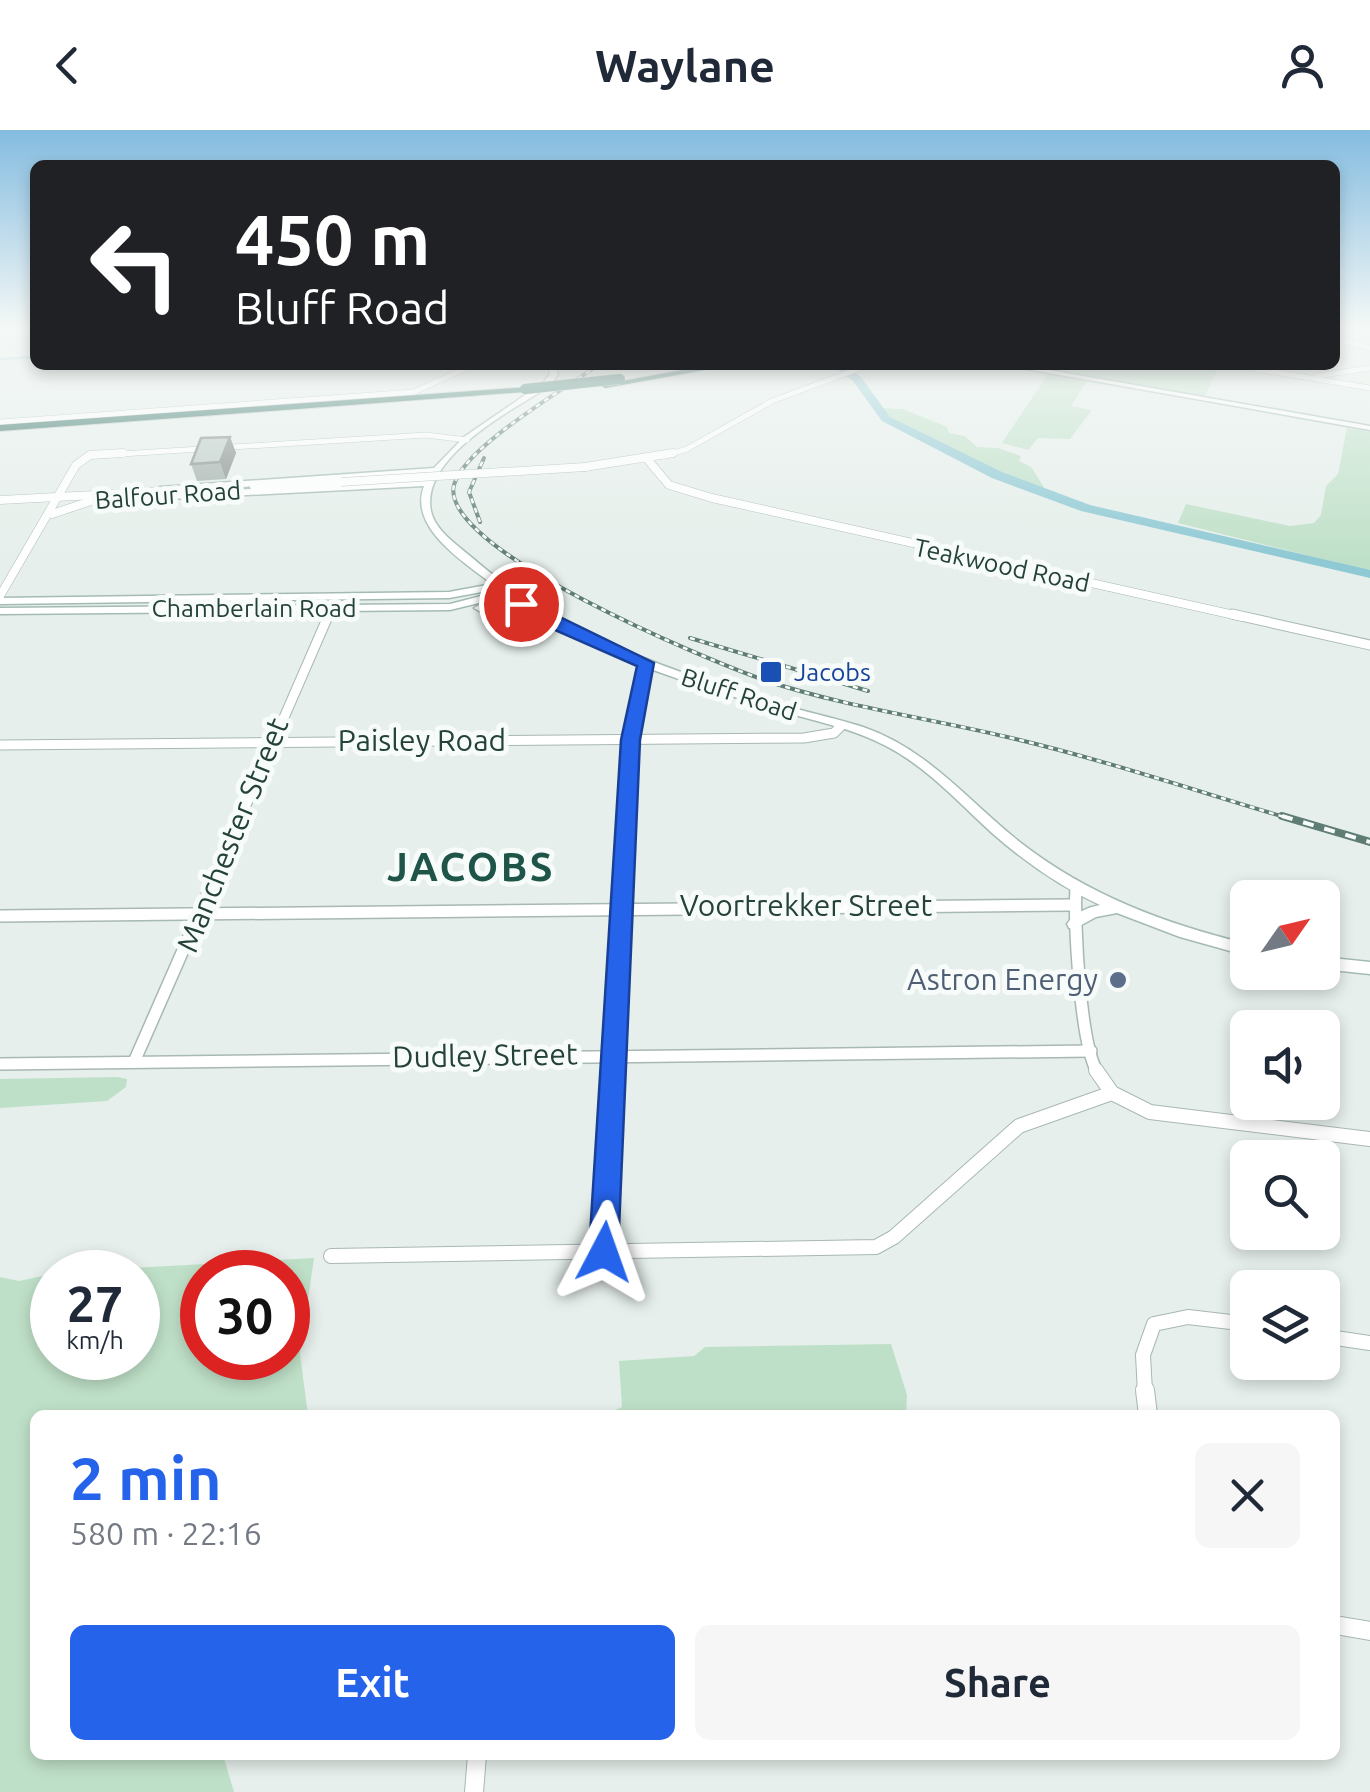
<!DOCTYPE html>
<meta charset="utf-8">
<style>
:root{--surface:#fff;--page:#f6f6f7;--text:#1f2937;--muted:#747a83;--accent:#2563eb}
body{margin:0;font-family:Ubuntu,sans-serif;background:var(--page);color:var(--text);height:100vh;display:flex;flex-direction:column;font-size:38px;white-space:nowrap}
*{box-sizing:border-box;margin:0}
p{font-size:32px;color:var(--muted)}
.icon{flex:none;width:55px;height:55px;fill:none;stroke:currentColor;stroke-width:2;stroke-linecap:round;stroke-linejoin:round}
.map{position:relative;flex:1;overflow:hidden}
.side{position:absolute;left:30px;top:1280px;width:1310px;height:350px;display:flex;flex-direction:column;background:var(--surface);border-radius:15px;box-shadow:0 5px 15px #0003}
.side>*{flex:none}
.guide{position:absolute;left:30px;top:30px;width:1310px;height:210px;border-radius:15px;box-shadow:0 5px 15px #0003;background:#202124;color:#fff;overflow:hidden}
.needle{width:65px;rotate:56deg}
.buttons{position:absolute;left:1230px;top:750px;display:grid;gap:20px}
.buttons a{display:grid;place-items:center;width:110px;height:110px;border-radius:15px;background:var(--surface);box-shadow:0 5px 15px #0003;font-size:50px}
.speed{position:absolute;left:30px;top:1120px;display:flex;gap:20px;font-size:50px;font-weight:700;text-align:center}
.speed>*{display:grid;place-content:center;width:130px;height:130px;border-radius:50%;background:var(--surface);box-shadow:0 5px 15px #0003;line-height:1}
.speed small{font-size:25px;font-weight:400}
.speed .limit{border:15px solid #d22;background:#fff;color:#111}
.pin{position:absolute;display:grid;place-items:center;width:85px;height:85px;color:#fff;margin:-42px;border:5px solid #fff;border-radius:50%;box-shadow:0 2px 10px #0007}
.me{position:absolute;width:110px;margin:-55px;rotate:4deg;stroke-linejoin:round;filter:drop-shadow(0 0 8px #0008)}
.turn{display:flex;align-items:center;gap:35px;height:210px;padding:0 40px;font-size:45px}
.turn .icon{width:130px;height:130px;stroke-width:2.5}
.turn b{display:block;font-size:70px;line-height:85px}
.round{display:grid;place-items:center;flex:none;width:105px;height:105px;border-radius:15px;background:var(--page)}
.summary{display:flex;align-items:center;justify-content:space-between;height:170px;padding:0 40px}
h1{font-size:60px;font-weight:700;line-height:75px;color:var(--accent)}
.primary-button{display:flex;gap:20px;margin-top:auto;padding:20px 40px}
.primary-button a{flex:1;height:115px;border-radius:15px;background:var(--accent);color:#fff;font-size:40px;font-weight:700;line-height:115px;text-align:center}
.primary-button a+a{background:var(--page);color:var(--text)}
header{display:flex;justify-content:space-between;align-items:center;height:130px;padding:0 40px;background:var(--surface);font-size:45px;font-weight:700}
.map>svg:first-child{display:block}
.green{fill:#bfe0c8;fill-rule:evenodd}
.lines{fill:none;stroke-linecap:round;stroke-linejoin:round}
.stream{stroke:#8ec9d4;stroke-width:2.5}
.river{fill:#8ec9d4;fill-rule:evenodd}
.street-far5-casing{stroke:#a8b8b2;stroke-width:6}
.street-far4-casing{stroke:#a8b8b2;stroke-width:9}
.street-far3-casing{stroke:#a8b8b2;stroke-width:11}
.street-far2-casing{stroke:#a8b8b2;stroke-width:14}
.street-far1-casing{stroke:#a8b8b2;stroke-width:16}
.street-casing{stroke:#a8b8b2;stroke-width:20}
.secondary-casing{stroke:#a4bbb3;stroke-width:3}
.highway-casing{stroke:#c2cac8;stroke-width:2}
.street-far5{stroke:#fff;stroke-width:5}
.street-far4{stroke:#fff;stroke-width:8}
.street-far3{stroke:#fff;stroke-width:9}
.street-far2{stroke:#fff;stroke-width:11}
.street-far1{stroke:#fff;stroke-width:14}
.street{stroke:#fff;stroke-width:18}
.secondary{fill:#fff;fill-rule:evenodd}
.highway{fill:#2f6f62;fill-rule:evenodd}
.rail-far1-casing{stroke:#5f7d75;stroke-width:4}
.rail-casing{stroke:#5f7d75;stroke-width:8}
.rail-far1{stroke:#f7fbf9;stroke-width:2.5;stroke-dasharray:5;stroke-linecap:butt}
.rail{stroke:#f7fbf9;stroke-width:4;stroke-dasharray:11;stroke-linecap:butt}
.street-bridge-casing{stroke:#a8b8b2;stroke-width:9;stroke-linecap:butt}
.highway-bridge-casing{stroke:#c2cac8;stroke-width:11;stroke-linecap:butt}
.street-bridge{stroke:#fff;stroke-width:8}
.highway-bridge{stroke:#2f6f62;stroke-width:10}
.wall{fill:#a1aea9}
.shaded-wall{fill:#838d89}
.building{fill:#bbcac4;stroke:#838d89;stroke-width:2.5}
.route{fill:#2563eb;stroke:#184099;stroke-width:2.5}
.transit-dot{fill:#1a4fb4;stroke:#f7fbf9;stroke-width:4}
.service-dot{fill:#5c6f8a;stroke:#f7fbf9;stroke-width:4}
.labels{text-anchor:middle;stroke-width:10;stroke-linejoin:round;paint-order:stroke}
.far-street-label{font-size:25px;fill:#24423a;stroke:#f7fbf9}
.far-transit-label{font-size:25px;fill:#164399;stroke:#f7fbf9;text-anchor:start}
.street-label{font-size:30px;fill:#24423a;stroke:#f7fbf9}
.service-label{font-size:30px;fill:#4e5e75;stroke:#f7fbf9;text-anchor:end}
.district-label{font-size:40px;font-weight:bold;letter-spacing:2.5px;fill:#1f5548;stroke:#f7fbf9}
</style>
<header><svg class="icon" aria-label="back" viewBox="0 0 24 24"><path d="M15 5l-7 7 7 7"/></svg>Waylane<svg class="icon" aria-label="person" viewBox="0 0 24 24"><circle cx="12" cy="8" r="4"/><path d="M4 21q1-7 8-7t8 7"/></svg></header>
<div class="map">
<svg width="1370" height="1662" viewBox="0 0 1370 1662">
<rect width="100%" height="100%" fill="#e6efeb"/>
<g class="green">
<path d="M1023 235H1220L1204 267Z"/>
<path d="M1048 244 1087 251 1071 276 1092 280 1070 309 1038 308 1028 320 1002 313Z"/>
<path d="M880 278 903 279 947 297 949 303 965 306 977 317 998 318 1021 326 1019 331 1031 337 1044 357C1017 357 897 301 880 278Z"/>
<path d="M1347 298 1370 302V441L1178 393 1186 374 1290 396 1314 393 1321 385 1326 356 1338 344Z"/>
<path d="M117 947 127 949 126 957 107 971 0 978V949Z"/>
<path d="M314 1128 300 1224 308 1285H35V1625H223L234 1662H0V1147L19 1151 52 1144V1228H138V1142H57ZM202 1142H288V1228H202Z"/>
<path d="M891 1214 907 1265 906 1285H604L622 1277 619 1231 694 1226 705 1217Z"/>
</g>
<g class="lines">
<path class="stream" d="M0 229 35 227"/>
<path class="river" d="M831 235H843L861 247 890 287 1002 342 1090 375 1370 440V448L1081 381 992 348 882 291 853 251Z"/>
<g class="street-far5-casing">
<g id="street-far5">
<path d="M1335 208 1370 218"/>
<path d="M1232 235 1370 258"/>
<path d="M1316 246 1370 238"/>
<path d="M0 292 414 262 473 235"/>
<path d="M89 326 426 305 467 310"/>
<path d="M664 326 687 319 772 271 869 235"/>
</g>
</g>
<g class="street-far4-casing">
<g id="street-far4">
<path d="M648 330 669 355 712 368 1243 487"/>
<path d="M585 337 673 323"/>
<path d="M254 356 341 352"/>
<path d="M0 370 170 361"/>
<path d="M52 384 91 371"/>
<path d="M0 466 76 335 90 325 123 323"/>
<path d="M328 487 332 477"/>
</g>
</g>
<g class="street-far3-casing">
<g id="street-far3">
<path d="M1232 484 1370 515"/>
<path d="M0 615 804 608 834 603 841 596"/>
<path d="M240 689 329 484"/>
<path d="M627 689 631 610 645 533"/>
</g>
</g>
<g class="street-far2-casing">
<g id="street-far2">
<path d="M1076 757C1074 792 1080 916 1098 943"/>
<path d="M0 786 1072 775"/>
<path d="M134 932 242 686"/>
<path d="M0 934 1091 921"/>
<path d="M613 943 627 686"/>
</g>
</g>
<g class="street-far1-casing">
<g id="street-far1">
<path d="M1096 940 1112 963 1150 982 1370 1009"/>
<path d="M603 1122 613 940"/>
<path d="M331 1126 876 1117 894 1107 1019 996 1112 963"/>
<path d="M1322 1206 1370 1213"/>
<path d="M1145 1262 1143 1225 1154 1194 1188 1187 1248 1194"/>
</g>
</g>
<g class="street-casing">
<g id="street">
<path d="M1145 1260 1148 1285"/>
<path d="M1335 1495 1370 1501"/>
<path d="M474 1662 477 1625"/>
</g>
</g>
<g class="secondary-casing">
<g id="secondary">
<path d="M548 235H556L558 244 550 256C512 280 420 327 431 381 435 400 456 414 470 426 561 506 676 543 790 577 814 584 839 589 863 597 928 619 969 672 1021 713 1088 765 1165 794 1248 814V826L1180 807 1117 783 1096 787 1074 799 1069 798 1067 794C1074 783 1088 777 1100 775 1061 757 1025 732 992 703 959 673 927 637 886 616 852 598 814 591 777 580 695 555 609 530 535 484L531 486 479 481 474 478 479 475 529 480 507 466 450 480 0 484V478L450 474 501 461 498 459 449 468 0 474V468L449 462 492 454C464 432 408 398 424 356L131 371 127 368 131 365 427 350 430 343 160 363 156 360 160 357 434 338 464 307 544 252 550 244Z"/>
<path d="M1004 235H1020L1370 296V300Z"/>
<path d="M1322 827 1370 832V844L1322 839Z"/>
</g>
</g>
<g class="highway-casing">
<g id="highway">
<path d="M710 235H732L605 258 600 255Z"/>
<path d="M529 257 525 262 0 301V295Z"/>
</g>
</g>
<use href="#street-far5" class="street-far5"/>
<use href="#street-far4" class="street-far4"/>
<use href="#street-far3" class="street-far3"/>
<use href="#street-far2" class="street-far2"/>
<use href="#street-far1" class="street-far1"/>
<use href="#street" class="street"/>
<use href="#secondary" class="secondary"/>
<use href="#highway" class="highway"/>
<g class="rail-far1-casing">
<g id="rail-far1">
<path d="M598 235C565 259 464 317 454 355 438 419 712 532 764 550 841 576 927 588 1007 607 1102 629 1196 661 1291 689"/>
<path d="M480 392 469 362 484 328"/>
<path d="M690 508 868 561"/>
</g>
</g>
<g class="rail-casing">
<path id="rail" d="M1282 686 1370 712"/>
</g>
<use href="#rail-far1" class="rail-far1"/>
<use href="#rail" class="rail"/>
<g class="street-bridge-casing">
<path id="street-bridge" d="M341 352 585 337"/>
</g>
<g class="highway-bridge-casing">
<path id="highway-bridge" d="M525 259 620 249"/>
</g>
<use href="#street-bridge" class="street-bridge"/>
<use href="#highway-bridge" class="highway-bridge"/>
</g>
<path class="wall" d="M230 307 236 323 226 349 197 351 191 334Z"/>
<path class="shaded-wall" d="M230 307 236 323 226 349 220 332Z"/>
<path class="building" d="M230 307 220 332 191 334 201 308Z"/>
<linearGradient id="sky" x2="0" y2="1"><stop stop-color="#84bce0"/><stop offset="0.46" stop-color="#f4f8f6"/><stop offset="1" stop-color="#f4f8f6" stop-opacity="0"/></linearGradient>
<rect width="1370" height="429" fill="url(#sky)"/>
<path class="route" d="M516 471H527L654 533 640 610 618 1122 614 1132 604 1136 593 1132 589 1122 621 610 637 536 557 501 516 478Z"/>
<rect class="transit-dot" x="759" y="530" width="24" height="24" rx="5"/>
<circle class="service-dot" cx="1118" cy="850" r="10"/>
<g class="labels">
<g class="far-street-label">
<text transform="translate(168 365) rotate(-4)" y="9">Balfour Road</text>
<text transform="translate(1002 435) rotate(12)" y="9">Teakwood Road</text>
<text x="254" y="487">Chamberlain Road</text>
<text transform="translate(739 564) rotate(18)" y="9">Bluff Road</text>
</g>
<g class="far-transit-label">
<text x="794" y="551">Jacobs</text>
</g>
<g class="street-label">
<text x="422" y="621">Paisley Road</text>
<text transform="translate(233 705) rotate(-68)" y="10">Manchester Street</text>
<text x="806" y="786">Voortrekker Street</text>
<text transform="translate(485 926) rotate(-1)" y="10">Dudley Street</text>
</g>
<g class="service-label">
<text x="1098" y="860">Astron Energy</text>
</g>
<g class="district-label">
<text x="471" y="751">JACOBS</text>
</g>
</g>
</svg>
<div class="buttons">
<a><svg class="needle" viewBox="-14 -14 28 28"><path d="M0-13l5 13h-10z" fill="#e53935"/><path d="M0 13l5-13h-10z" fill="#747a83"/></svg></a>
<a><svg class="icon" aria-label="sound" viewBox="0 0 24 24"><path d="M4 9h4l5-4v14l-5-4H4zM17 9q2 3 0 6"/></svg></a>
<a><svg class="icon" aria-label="search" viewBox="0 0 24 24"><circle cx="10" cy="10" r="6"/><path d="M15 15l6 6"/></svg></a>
<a><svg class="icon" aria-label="layers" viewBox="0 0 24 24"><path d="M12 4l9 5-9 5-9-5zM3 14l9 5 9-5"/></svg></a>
</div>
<div class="speed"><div>27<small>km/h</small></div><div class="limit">30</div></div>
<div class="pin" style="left:521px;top:474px;background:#d93025"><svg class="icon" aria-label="arrive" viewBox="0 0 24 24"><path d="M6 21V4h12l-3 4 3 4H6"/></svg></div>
<svg class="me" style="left:604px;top:1122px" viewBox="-20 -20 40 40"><path d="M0-17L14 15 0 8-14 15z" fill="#2563eb" stroke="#fff" stroke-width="4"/></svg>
<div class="guide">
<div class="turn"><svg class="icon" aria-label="left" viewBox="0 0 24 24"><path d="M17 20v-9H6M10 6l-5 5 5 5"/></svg><div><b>450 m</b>Bluff Road</div></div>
</div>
<section class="side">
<div class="summary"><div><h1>2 min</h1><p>580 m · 22:16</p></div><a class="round"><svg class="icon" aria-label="close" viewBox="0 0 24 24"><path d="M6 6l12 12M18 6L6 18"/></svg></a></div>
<div class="primary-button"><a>Exit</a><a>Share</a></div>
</section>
</div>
